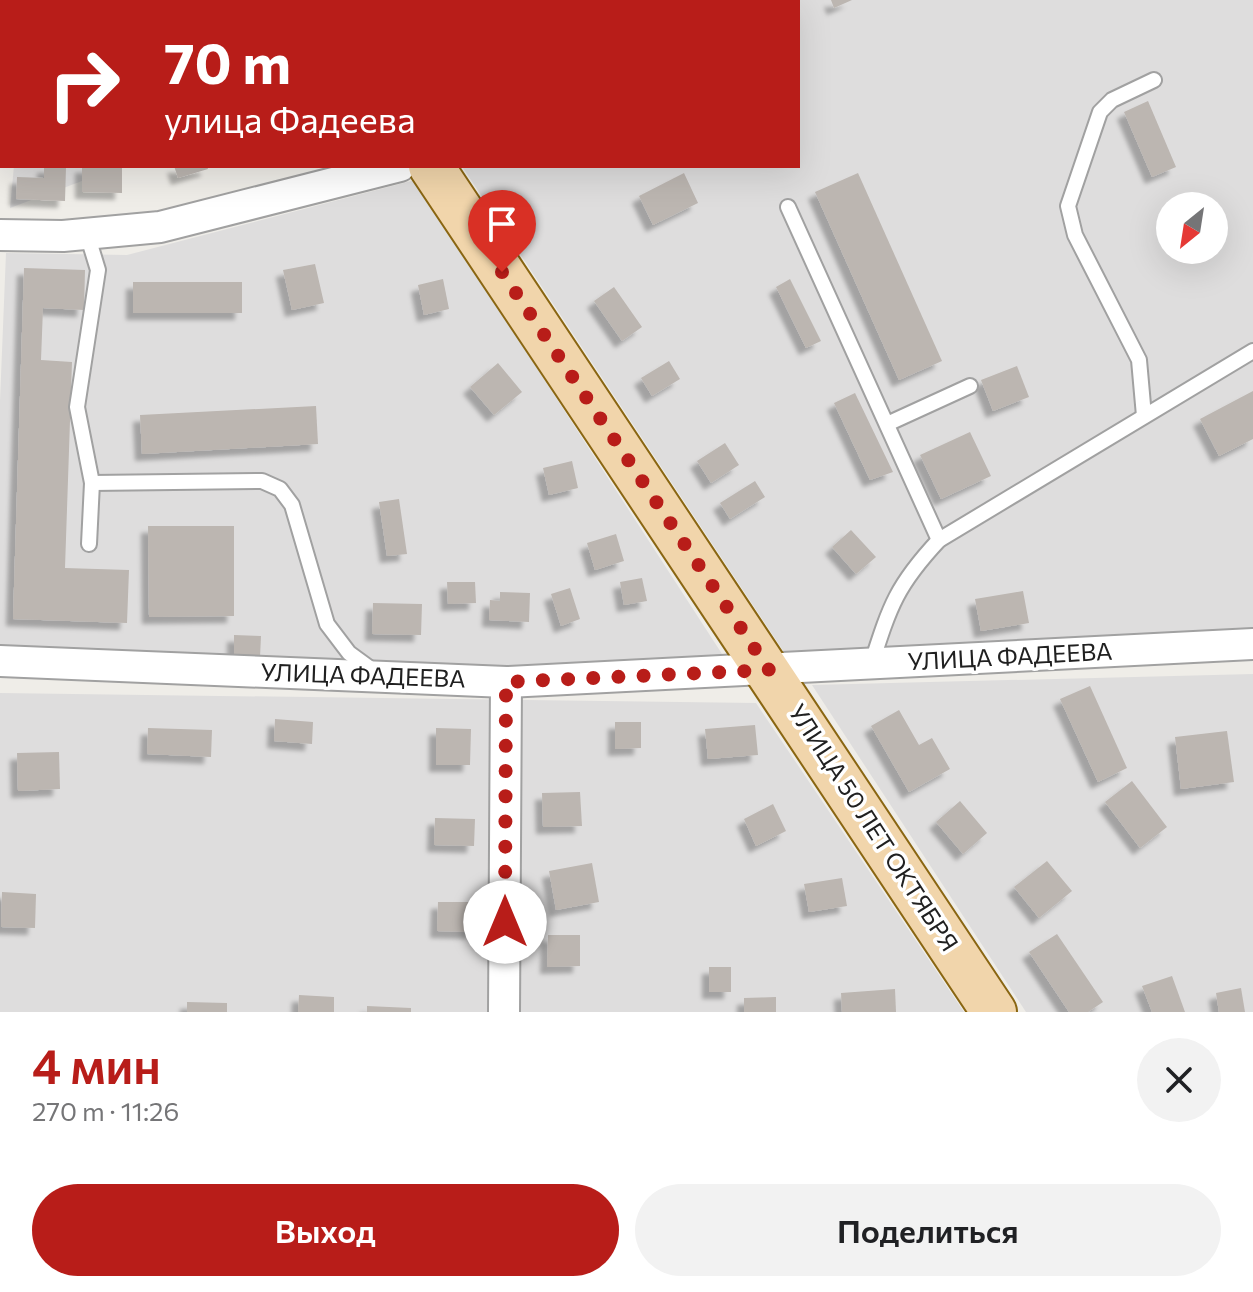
<!DOCTYPE html>
<html lang="ru">
<meta charset="utf-8">
<style>
:root{--surface:#fff;--page:#f2f2f2;--text:#202124;--muted:#757577;--accent:#b81d19}
body{margin:0;font-family:Commissioner,sans-serif;background:var(--page);color:var(--text);height:100vh;display:flex;flex-direction:column;font-size:30px;white-space:nowrap}
*{box-sizing:border-box;margin:0}
p{font-size:26px;color:var(--muted)}
.icon{flex:none;width:44px;height:44px;fill:none;stroke:currentColor;stroke-width:2;stroke-linecap:round;stroke-linejoin:round}
.map{position:relative;height:1012px;overflow:hidden}
.drawer{display:flex;flex-direction:column;background:var(--surface);flex:1}
.drawer>*{flex:none}
.guide{position:absolute;left:0px;top:0px;width:800px;height:168px;box-shadow:0 8px 32px #0002;background:#b81d19;color:#fff;overflow:hidden}
.needle{width:52px;rotate:210deg}
.fabs{position:absolute;left:1156px;top:192px;display:grid;gap:16px}
.fabs a{display:grid;place-items:center;width:72px;height:72px;border-radius:50%;background:var(--surface);box-shadow:0 8px 32px #0002;font-size:40px}
.pin{position:absolute;display:grid;place-items:center;width:68px;height:68px;color:#fff;margin:-82px -34px;border-radius:50% 50% 50% 0;rotate:-45deg;box-shadow:0 0 8px #0007}
.pin .icon{rotate:45deg}
.me{position:absolute;width:88px;margin:-44px;rotate:0deg;stroke-linejoin:round;filter:drop-shadow(0 0 6px #0008)}
.turn{display:flex;align-items:center;gap:28px;height:168px;padding:0 32px;font-size:36px}
.turn .icon{width:104px;height:104px;stroke-width:2.5}
.turn b{display:block;font-size:56px;line-height:68px}
.round{display:grid;place-items:center;flex:none;width:84px;height:84px;border-radius:42px;background:var(--page)}
.head{display:flex;align-items:center;justify-content:space-between;height:136px;padding:0 32px}
h1{font-size:48px;font-weight:600;line-height:60px;color:var(--accent)}
.cta{display:flex;gap:16px;margin-top:auto;padding:16px 32px}
.cta a{flex:1;height:92px;border-radius:48px;background:var(--accent);color:#fff;font-size:32px;font-weight:600;line-height:92px;text-align:center}
.cta a+a{background:var(--page);color:var(--text)}
.map>svg:first-child{display:block}
.residential{fill:#dedddd;fill-rule:evenodd}
.building{fill:#bcb6b1;filter:url(#shadow)}
.lines{fill:none;stroke-linecap:round;stroke-linejoin:round}
.lane-casing{stroke:#a1a1a1;stroke-width:18}
.street-casing{stroke:#a1a1a1;stroke-width:34}
.primary-casing{stroke:#8a6612;stroke-width:48}
.lane{stroke:#fff;stroke-width:14}
.street{stroke:#fff;stroke-width:30}
.primary{stroke:#f1d5ab;stroke-width:44}
.route{stroke:#b81d19;stroke-width:14;stroke-dasharray:0 25.2}
.labels{text-anchor:middle;stroke-width:7;stroke-linejoin:round;paint-order:stroke}
.street-label{font-size:24px;fill:#202020;stroke:#fff}
</style>
<div class="map">
<svg width="1253" height="1012" viewBox="0 0 1253 1012">
<defs>
<filter id="shadow"><feDropShadow dx="-7" dy="7" stdDeviation="2" flood-color="#0004"/></filter>
</defs>
<rect width="100%" height="100%" fill="#efede8"/>
<g class="residential">
<path d="M27 0H286L287 2H27Z"/>
<path d="M348 0H650L647 2Z"/>
<path d="M751 0H1253V633L784 652 463 168 798 166V2H748ZM1170 206H1214V250H1170Z"/>
<path d="M14 166H122L10 208Z"/>
<path d="M415 180 724 657 544 665 352 667 0 654V401L6 253 127 255Z"/>
<path d="M1253 674V1012H1026L812 685Z"/>
<path d="M0 693 756 703 964 1012H0Z"/>
</g>
<g class="building">
<path d="M831 0H852L834 8Z"/>
<path d="M1148 101 1176 167 1152 177 1124 112Z"/>
<path d="M44 166 66 167 65 201 16 199 17 177 44 178Z"/>
<path d="M82 166H122V193L82 192Z"/>
<path d="M174 166H207L208 169 178 178Z"/>
<path d="M684 173 698 203 653 225 639 196Z"/>
<path d="M858 173 942 361 899 380 815 192Z"/>
<path d="M315 264 324 303 292 310 283 270Z"/>
<path d="M24 268 85 270 84 310 43 308 41 360 72 362 65 568 129 570 127 623 13 619Z"/>
<path d="M443 279 449 309 424 315 418 285Z"/>
<path d="M790 279 821 341 806 348 776 287Z"/>
<rect x="133" y="282" width="109" height="31"/>
<path d="M614 287 642 327 622 341 594 301Z"/>
<path d="M669 361 680 379 652 396 641 378Z"/>
<path d="M498 363 522 392 494 415 470 387Z"/>
<path d="M1017 366 1029 397 993 411 981 380Z"/>
<path d="M1253 391V439L1219 456 1200 419Z"/>
<path d="M855 393 893 472 870 480 834 403Z"/>
<path d="M316 406 318 444 142 454 140 415Z"/>
<path d="M970 432 991 476 941 499 920 455Z"/>
<path d="M725 443 739 465 711 483 697 461Z"/>
<path d="M572 461 578 488 549 495 543 468Z"/>
<path d="M755 481 765 497 730 519 720 503Z"/>
<path d="M399 499 407 554 387 556 379 502Z"/>
<path d="M148 526H234V616L149 617Z"/>
<path d="M851 530 876 557 856 574 832 547Z"/>
<path d="M616 534 624 561 595 570 587 543Z"/>
<path d="M642 578 647 601 624 605 620 582Z"/>
<path d="M447 582H475L476 603 448 604Z"/>
<path d="M570 588 580 619 561 626 551 594Z"/>
<path d="M1023 591 1029 623 981 631 975 599Z"/>
<path d="M500 592 530 593 529 622 489 620 490 600 500 601Z"/>
<path d="M373 603 422 604 421 635 372 634Z"/>
<path d="M234 635 261 636 260 657 234 655Z"/>
<path d="M1090 686 1127 768 1098 782 1060 699Z"/>
<path d="M899 710 919 745 932 738 950 769 909 792 871 726Z"/>
<path d="M275 719 313 722 312 744 274 741Z"/>
<path d="M615 722H641V748L615 749Z"/>
<path d="M755 725 758 755 708 759 705 729Z"/>
<path d="M148 728 212 730 211 757 147 754Z"/>
<path d="M436 728 471 729 470 765H436Z"/>
<path d="M1227 731 1234 782 1181 789 1175 737Z"/>
<path d="M59 752 60 789 18 791 17 753Z"/>
<path d="M1132 781 1167 827 1140 848 1105 802Z"/>
<path d="M580 792 582 826 543 827 542 793Z"/>
<path d="M960 801 987 833 963 854 936 822Z"/>
<path d="M773 804 786 831 756 846 744 819Z"/>
<path d="M435 818 475 819 474 846 434 845Z"/>
<path d="M1047 861 1072 891 1039 918 1014 887Z"/>
<path d="M592 863 599 902 556 910 549 871Z"/>
<path d="M842 878 847 906 809 912 804 884Z"/>
<path d="M2 892 36 894 35 928 1 927Z"/>
<path d="M438 902H475L474 932 437 931Z"/>
<path d="M1057 934 1103 1002 1088 1012H1069L1029 952Z"/>
<path d="M548 935H580V966L547 967Z"/>
<rect x="709" y="967" width="22" height="25"/>
<path d="M1172 976 1185 1012H1152L1142 986Z"/>
<path d="M1241 988 1245 1012H1219L1216 993Z"/>
<path d="M895 989 896 1012H842L841 993Z"/>
<path d="M299 995 334 997V1012H298Z"/>
<path d="M776 997V1012H744V998Z"/>
<path d="M187 1002 227 1003V1012H187Z"/>
<path d="M367 1006 411 1008V1012H367Z"/>
</g>
<g class="lines">
<g class="lane-casing">
<g id="lane">
<path d="M499 0 500 2"/>
<path d="M788 207 939 540"/>
<path d="M87 234 98 270 77 407 92 483 89 544"/>
<path d="M1144 416 1139 360 1075 235 1068 206 1100 112 1112 100 1154 80"/>
<path d="M887 424 970 386"/>
<path d="M92 483 262 481 280 489 292 505 327 624 349 653 375 672"/>
<path d="M871 665C890 606 896 586 939 540L1253 351"/>
</g>
</g>
<g class="street-casing">
<g id="street">
<path d="M654 2 657 0"/>
<path d="M0 235 63 236 160 227 400 166"/>
<path d="M0 661 506 682 1253 644"/>
<path d="M504 1012 506 682"/>
</g>
</g>
<g class="primary-casing">
<g id="primary">
<path d="M317 0 318 2"/>
<path d="M431 166 994 1012"/>
</g>
</g>
<use href="#lane" class="lane"/>
<use href="#street" class="street"/>
<use href="#primary" class="primary"/>
</g>
<g class="lines">
<path class="route" d="M502 272 769 670 506 682 505 922"/>
</g>
<g class="labels">
<g class="street-label">
<text transform="translate(1010 657) rotate(-3)" y="8">УЛИЦА ФАДЕЕВА</text>
<text transform="translate(363 676) rotate(2)" y="8">УЛИЦА ФАДЕЕВА</text>
<text transform="translate(873 828) rotate(57)" y="8">УЛИЦА 50 ЛЕТ ОКТЯБРЯ</text>
</g>
</g>
</svg>
<div class="fabs">
<a><svg class="needle" viewBox="-14 -14 28 28"><path d="M0-13l5 13h-10z" fill="#e53935"/><path d="M0 13l5-13h-10z" fill="#757577"/></svg></a>
</div>
<div class="pin" style="left:502px;top:272px;background:#d93025"><svg class="icon" aria-label="arrive" viewBox="0 0 24 24"><path d="M6 21V4h12l-3 4 3 4H6"/></svg></div>
<svg class="me" style="left:505px;top:922px" viewBox="-20 -20 40 40"><circle r="19" fill="#fff"/><path d="M0-13L10 11 0 6-10 11z" fill="#b81d19"/></svg>
<div class="guide">
<div class="turn"><svg class="icon" aria-label="right" viewBox="0 0 24 24"><path d="M7 20v-9h11M14 6l5 5-5 5"/></svg><div><b>70 m</b>улица Фадеева</div></div>
</div>
</div>
<section class="drawer">
<div class="head"><div><h1>4 мин</h1><p>270 m · 11:26</p></div><a class="round"><svg class="icon" aria-label="close" viewBox="0 0 24 24"><path d="M6 6l12 12M18 6L6 18"/></svg></a></div>
<div class="cta"><a>Выход</a><a>Поделиться</a></div>
</section>
